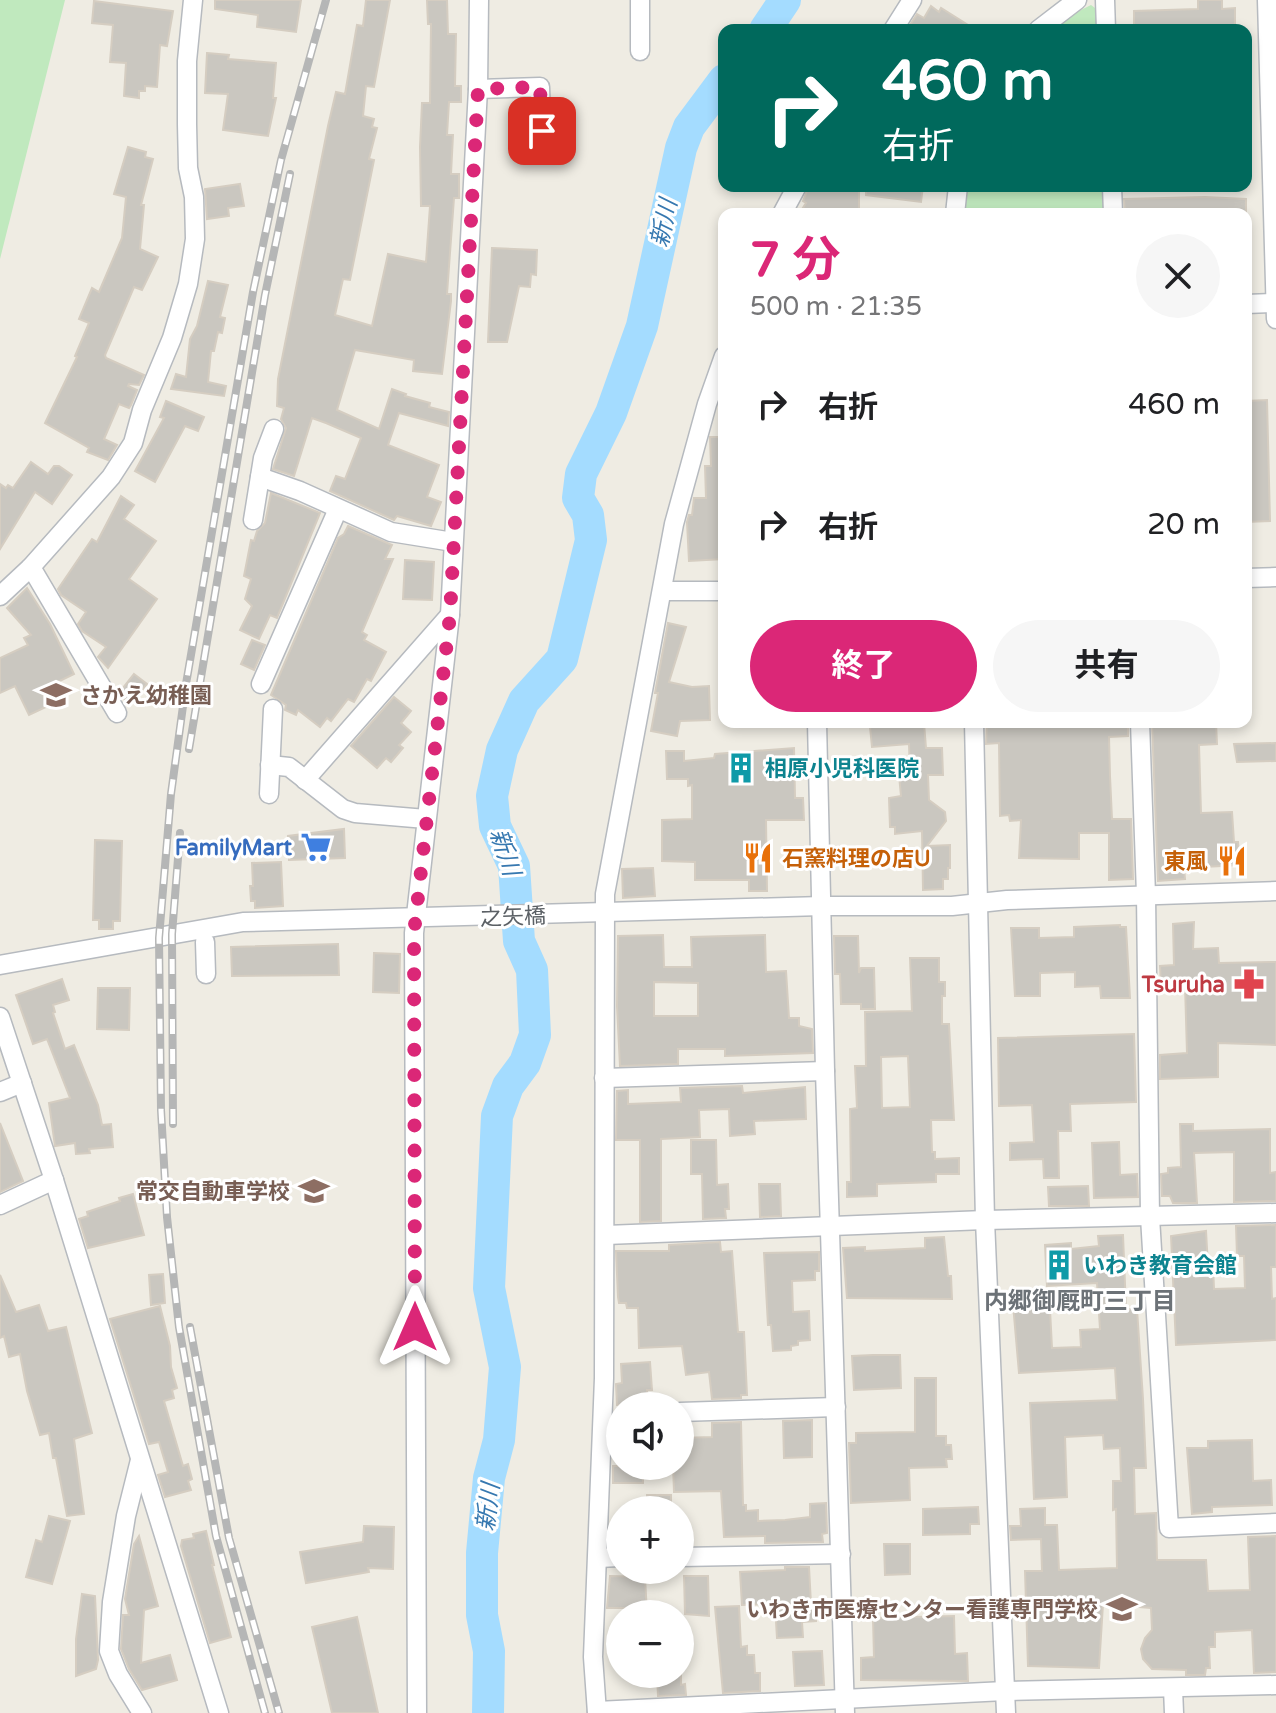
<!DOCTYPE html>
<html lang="ja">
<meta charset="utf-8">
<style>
:root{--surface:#fff;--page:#f6f6f6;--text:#202124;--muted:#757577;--accent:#db2777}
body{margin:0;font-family:"Varela Round","Noto Sans JP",sans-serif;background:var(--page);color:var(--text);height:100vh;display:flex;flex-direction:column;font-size:30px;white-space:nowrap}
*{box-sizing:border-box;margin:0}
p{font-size:26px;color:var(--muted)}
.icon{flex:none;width:44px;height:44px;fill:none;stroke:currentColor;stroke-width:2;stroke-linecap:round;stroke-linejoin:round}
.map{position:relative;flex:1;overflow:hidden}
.drawer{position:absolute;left:718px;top:208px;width:534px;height:520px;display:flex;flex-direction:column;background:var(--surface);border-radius:16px;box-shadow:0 4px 12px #0003}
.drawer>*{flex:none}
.guide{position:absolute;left:718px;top:24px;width:534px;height:168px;border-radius:16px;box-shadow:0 4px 12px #0003;background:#00695c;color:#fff;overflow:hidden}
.controls{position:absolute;left:606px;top:1392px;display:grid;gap:16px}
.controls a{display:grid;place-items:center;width:88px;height:88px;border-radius:50%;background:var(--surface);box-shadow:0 4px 12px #0003;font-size:40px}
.pin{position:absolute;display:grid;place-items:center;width:68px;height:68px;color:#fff;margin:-34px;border-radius:16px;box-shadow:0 4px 12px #0006}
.me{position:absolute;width:88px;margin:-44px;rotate:0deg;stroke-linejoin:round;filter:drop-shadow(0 0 6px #0008)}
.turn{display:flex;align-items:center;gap:28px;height:168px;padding:0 32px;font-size:36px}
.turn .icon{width:104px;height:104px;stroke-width:2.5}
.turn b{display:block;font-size:56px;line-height:68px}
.round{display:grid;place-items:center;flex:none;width:84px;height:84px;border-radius:42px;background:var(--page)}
.summary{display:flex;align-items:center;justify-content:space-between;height:136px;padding:0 32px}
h1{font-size:48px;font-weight:700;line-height:60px;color:var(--accent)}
.action{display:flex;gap:16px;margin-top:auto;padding:16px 32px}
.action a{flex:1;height:92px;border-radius:48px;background:var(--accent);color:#fff;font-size:32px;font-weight:700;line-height:92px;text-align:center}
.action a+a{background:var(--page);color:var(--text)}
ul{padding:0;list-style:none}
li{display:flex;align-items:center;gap:24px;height:120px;padding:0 32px}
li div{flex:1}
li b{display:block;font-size:30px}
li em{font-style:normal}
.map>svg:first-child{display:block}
.green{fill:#c0e9be}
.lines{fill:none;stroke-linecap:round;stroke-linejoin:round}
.river{stroke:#a4dcff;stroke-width:32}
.building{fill:#cac7c0;stroke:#d5cdc1;stroke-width:2;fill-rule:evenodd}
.minor-casing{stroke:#b6babf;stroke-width:21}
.minor{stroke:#fff;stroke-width:18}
.rail-casing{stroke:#b5b6b6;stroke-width:8}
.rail{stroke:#fff;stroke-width:5;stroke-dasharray:15;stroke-linecap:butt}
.route{stroke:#db2777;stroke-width:14;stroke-dasharray:0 25.2}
.labels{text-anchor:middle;stroke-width:6;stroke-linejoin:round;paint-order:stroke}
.education-label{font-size:22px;font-weight:bold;fill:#785e54;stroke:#fff;text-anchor:end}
.culture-label{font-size:22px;font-weight:bold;fill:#0d838f;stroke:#fff;text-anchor:start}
.shop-label{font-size:22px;font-weight:bold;fill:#366cbe;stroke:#fff;text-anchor:end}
.food-label{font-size:22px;font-weight:bold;fill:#c56008;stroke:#fff;text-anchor:start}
.street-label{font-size:22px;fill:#5b6065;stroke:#fff}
.health-label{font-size:22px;font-weight:bold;fill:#be3a42;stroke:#fff;text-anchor:end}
.water-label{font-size:24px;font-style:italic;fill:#3678b0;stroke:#fff}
.neighbourhood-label{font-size:24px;font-weight:bold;fill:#6c7277;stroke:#fff}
</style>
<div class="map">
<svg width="1276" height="1713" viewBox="0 0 1276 1713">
<rect width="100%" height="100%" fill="#efece3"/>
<g class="green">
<path d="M0 0H65L0 259Z"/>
<path d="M1091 5 1099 11V30H1054L1077 12Z"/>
<path d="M967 186H1104L1105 214H965Z"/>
</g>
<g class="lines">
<g class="river">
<path d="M765 30 785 0"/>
<path d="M488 1713 489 1651 482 1615V1553L489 1478 499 1440 505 1367 489 1288 497 1116 508 1086 525 1063 535 1035 532 970 519 941 514 866 495 826 492 796 502 750 524 701 562 659 591 540 588 515 578 498 581 474 611 413 642 326 681 148 689 127 724 80"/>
</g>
</g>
<g class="building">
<path d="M215 0H301L296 32 257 27 258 15 215 9Z"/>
<path d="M366 0H390L374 87 366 86 363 116 374 119 372 127 377 128 369 159 374 160 350 280 343 279 335 315 372 326 388 254 426 262 430 206H421L420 147 422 103H430L431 24H428L427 0H447L448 34H456L455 86H461V102H449L447 135H453L451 174H459V198H454L447 294H451V301L442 374 413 371 414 360 355 350 337 410 379 429 392 389 406 394 405 396 430 403 429 407 449 412 448 426 399 413 388 445 439 465 427 497 441 502 431 526 397 516 394 520 330 491 336 476 345 479 361 438 326 423 312 418 294 476 273 469 286 428 281 419 284 408 277 406 278 379 328 126 336 92 345 94 357 25 363 26Z"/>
<path d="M1198 0H1222V9L1235 8V30H1134V11L1198 9Z"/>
<path d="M94 1 173 11 167 46 160 45 157 87 145 86V91H139V98L124 96 126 63 110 62 113 25 92 23Z"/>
<path d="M931 6 939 12 941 8 976 30H907L917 14 924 18Z"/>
<path d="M207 53 229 55 228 59 276 63 273 98H276L268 136 223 130 228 94 205 93Z"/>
<path d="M128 147 146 152 145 157 153 159 141 205H144L140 249 158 257 142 290 134 287 105 355 106 358 144 375 139 385 129 384 128 386 137 390 131 405 129 408 119 404 104 439 117 445 108 460 87 452 89 448 45 423 77 357 75 356 89 323 79 319 92 288 99 292 122 238 126 197 114 194Z"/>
<path d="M240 184 244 206 228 208 229 216 207 219 205 189Z"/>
<path d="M809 186H859V214H799L806 203 803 201Z"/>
<path d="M866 186H923L921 202 866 195Z"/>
<path d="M1205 197 1246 199V214H1125L1124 199Z"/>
<path d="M492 248 537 250 536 275 531 274 530 287 519 286 507 342H488Z"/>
<path d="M208 281 228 285 220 317 225 318 222 333 218 332 214 351H211L208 382 226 386 224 396 171 389 176 374 186 377 190 339 197 326Z"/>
<path d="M1267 400 1270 521 1246 522V401Z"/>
<path d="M166 401 204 417 198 431 185 426 155 482 135 471 164 418 160 417Z"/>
<path d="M710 437H724V559L689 561 687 522 689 515H692L694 498H706L705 466H711Z"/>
<path d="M31 462 48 474 54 466H59L72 475 52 504 35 492 0 549V484L6 488 8 485 13 488Z"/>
<path d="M271 493 320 513 277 618 270 615 259 639 240 630 252 606 245 599 251 579 244 576 251 540 254 541 257 531 265 523Z"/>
<path d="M121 496 134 505 124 519 156 541 129 579 157 599 108 668 98 657 106 647 82 631 78 624 86 612 61 595 58 589 92 539 97 542Z"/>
<path d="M348 526 392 545 385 559H393L362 632 367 635 364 640 386 652 371 681 367 679 354 702 348 699 331 721 327 718 320 727 298 710 296 715 285 710 286 705 271 695 338 538 344 534Z"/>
<path d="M405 560 434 562 432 600 403 599Z"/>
<path d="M27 588 50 624 74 674 41 690 48 706 29 715 15 686 0 693V658L28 645 24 638 31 635 7 608Z"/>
<path d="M668 623 686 627 669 682 692 687 709 686 710 720 680 721 677 736 651 731 658 693H655Z"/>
<path d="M252 640 265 645 254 670 241 664Z"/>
<path d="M134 674 147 684 130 705 119 693Z"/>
<path d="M394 697 411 711 401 723 411 732 399 745 403 748 391 762 386 758 377 768 351 746Z"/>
<path d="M987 722H1128V736L1109 737 1110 776 1112 819H1131L1133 879 1109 880V833H1079V859L1019 858 1021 820 1010 821 1009 815 1000 816 999 743 986 744Z"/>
<path d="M1152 722H1216L1217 744 1199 745 1201 813 1232 812 1234 842H1238L1240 865 1184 868 1185 879 1158 881Z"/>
<path d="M924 723 926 748H942L943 775H928L929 800 945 812 946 821 927 846 950 845V868H948V879H943V889L923 890 922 831 895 834V827H890L889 798 901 796 899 775H910L909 744 872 747 870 727Z"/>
<path d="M1276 743V761L1237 762 1234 744Z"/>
<path d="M794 748 795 798H803L804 820H766L767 891H749V880H695V862L662 861V820L692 819V785L688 786V779H667L666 751H684V761L714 758 715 754Z"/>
<path d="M344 829 345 858 289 860 288 836Z"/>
<path d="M95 840 122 841 120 921H113V929H99V920H93Z"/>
<path d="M281 862 283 906 255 908V901H251L250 886H253L252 863Z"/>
<path d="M653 868 655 896 623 898 622 869Z"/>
<path d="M1194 922 1193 949 1218 948 1219 963 1276 962V1045L1218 1043V1077L1160 1079V1055L1187 1053 1185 985 1161 986 1160 966 1174 965 1173 924Z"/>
<path d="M1120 925V927H1126L1130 998H1101L1100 986 1075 987V972L1040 973V996H1015L1011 928H1039V938L1074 937V927Z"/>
<path d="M663 935 664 967H692L691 937 765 935 766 972 786 971 789 1018H799V1026L812 1029 813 1053 725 1056V1049H678V1064L620 1066 617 1006 618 936ZM654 982 698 983V1016H654Z"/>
<path d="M834 936H858L859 973 861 968H874L875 1009H861V1004H841L840 974H835Z"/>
<path d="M338 944 339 975 232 976 231 947Z"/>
<path d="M374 953 400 954 399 993 373 992Z"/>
<path d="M910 958H939V982H945V996H942V1024H949L954 1120H931L932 1152H935V1159L959 1158V1174H936V1182L877 1184V1196L847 1197V1182H851L850 1109 857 1108 855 1066H866L865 1012 912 1011ZM908 1056 910 1107 882 1108 881 1057Z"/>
<path d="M62 979 69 1000 53 1005 55 1012 53 1013 65 1049 74 1045 98 1105 102 1125 111 1124 113 1147 89 1149 90 1153 76 1154 75 1143 55 1146 49 1103 70 1098 47 1039 33 1044 16 995Z"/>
<path d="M98 988H130L129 1030 97 1029Z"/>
<path d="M1134 1034 1136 1102 1070 1104 1071 1131H1058L1059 1178H1044L1043 1159 1010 1160V1143L1034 1142 1032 1105 999 1106 998 1038Z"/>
<path d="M742 1086 743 1093 805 1087 806 1119 754 1121 755 1134 730 1136 729 1109 699 1110 700 1137 661 1139V1221L640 1222V1140H616L617 1091 628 1090V1104L681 1102 680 1088Z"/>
<path d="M0 1123 23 1181 0 1192Z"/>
<path d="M1180 1124H1193V1131L1270 1129V1173L1276 1172V1201L1234 1202V1152L1194 1153 1197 1203H1173L1170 1196H1162L1161 1174 1168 1173V1168L1181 1167Z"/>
<path d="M691 1140H716L717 1185 728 1184 729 1209H725L726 1218 703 1219 702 1174H691Z"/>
<path d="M1119 1142 1120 1175 1137 1174 1138 1197 1094 1198 1092 1143Z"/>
<path d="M759 1184H780L781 1216 760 1217Z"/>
<path d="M1088 1186 1089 1206H1049L1048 1187Z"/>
<path d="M133 1194 144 1235 88 1248 79 1219 88 1216 87 1212 120 1201 119 1198Z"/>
<path d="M1276 1225V1267H1271L1272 1299 1276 1298V1340L1176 1345 1171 1236 1206 1231 1208 1266 1213 1265 1214 1289 1245 1288 1244 1256H1237L1236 1226Z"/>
<path d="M1123 1235 1126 1309H1137L1143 1399 1146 1468H1134L1135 1514 1156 1513 1157 1560H1206L1208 1591 1250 1590 1248 1537 1276 1536V1672L1254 1673 1252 1630 1215 1632V1647H1209L1210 1668H1206L1205 1675H1186V1670L1152 1669 1143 1659 1141 1649 1145 1638 1152 1630 1151 1608 1103 1604 1099 1668 1028 1666 1025 1571H1042L1041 1539 1011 1540 1010 1526H1021L1020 1509 1045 1508V1525H1057L1059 1570 1117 1568 1116 1509 1113 1510V1481H1121L1120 1448 1104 1449 1103 1435 1065 1437 1067 1497 1034 1499 1030 1403 1117 1400 1115 1368 1019 1373 1013 1304 1020 1303 1019 1291 1049 1290 1052 1348 1081 1347 1080 1330 1100 1329 1097 1283 1047 1286 1045 1245 1071 1243V1249L1099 1246 1098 1236Z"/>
<path d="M944 1237 948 1276H951L952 1299 847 1298 843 1248 865 1247V1251L925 1248V1238Z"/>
<path d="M720 1242 721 1252 732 1251 738 1332H744L747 1395H741V1398L712 1399 709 1372 686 1375 682 1346 639 1348 638 1308H627L626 1303H619L618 1297 616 1251H669V1245Z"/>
<path d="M819 1252V1271H815V1280L792 1281 793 1312 809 1311 810 1340 798 1341V1345L791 1346V1350L773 1351 771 1325H768L764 1253Z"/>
<path d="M163 1274 165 1303 151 1305 149 1275Z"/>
<path d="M0 1275 16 1312 39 1305 48 1331 66 1327 92 1433 74 1439 84 1514 67 1516 56 1458H53L49 1433 40 1435 27 1391 20 1354 9 1357 4 1336 0 1338Z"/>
<path d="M160 1306 170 1346 171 1367 177 1388 172 1390 174 1398 164 1401 183 1466 188 1464 192 1479 188 1481 191 1490 165 1497 158 1475 168 1472 159 1442 149 1444 110 1319Z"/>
<path d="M873 1355H900L901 1388 854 1390 852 1356Z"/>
<path d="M650 1362 652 1390H647L648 1403 617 1405 616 1384 622 1383 621 1364Z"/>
<path d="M915 1378H936V1436H946V1445H951L952 1459H946L947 1467 909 1468 910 1500 851 1503 849 1443H856V1433L915 1432Z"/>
<path d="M812 1420V1457L784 1458 783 1421Z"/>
<path d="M741 1422 743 1505H746V1511L758 1510V1521L785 1520 810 1517V1504L826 1503 827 1533 822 1534 823 1542 765 1543V1536L724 1537 721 1491 674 1492 673 1466H680V1438L712 1437V1423Z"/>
<path d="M1252 1440 1253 1481 1271 1480 1272 1505 1212 1507V1512L1192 1514 1187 1448H1208V1441Z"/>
<rect x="613" y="1466" width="30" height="17"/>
<rect x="647" y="1495" width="24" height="15"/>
<path d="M978 1507 979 1524H970V1534L923 1535V1509Z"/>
<path d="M49 1516 70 1521 52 1584 26 1577 36 1540 42 1542Z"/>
<path d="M364 1526 394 1527 393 1569 368 1568 369 1572 306 1583 300 1552 363 1542Z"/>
<path d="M206 1531 214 1565H212L231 1637 210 1643 181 1546 182 1540 194 1538 193 1534Z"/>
<path d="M139 1536 158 1606 144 1610 141 1663 170 1655 177 1680 142 1690 129 1669 121 1649 123 1615H129L125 1599 134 1544Z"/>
<path d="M884 1544H910V1574L885 1575Z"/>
<path d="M785 1567H809L811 1604H815L816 1621 802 1622 803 1637 777 1638 775 1604 742 1605 740 1572 785 1570Z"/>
<path d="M610 1576 645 1577 647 1614H630L629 1608H607Z"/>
<path d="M684 1576H708L709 1616 685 1614Z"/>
<path d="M82 1594 95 1596 98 1660 96 1669 76 1676V1639Z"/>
<path d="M739 1606 741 1647 747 1646V1655H754L755 1673H760V1691L723 1693 715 1607Z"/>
<path d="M954 1616 955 1654 967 1653 968 1681 861 1680V1658L874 1657 873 1618Z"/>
<path d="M357 1617 378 1713H332L312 1627Z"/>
<path d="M822 1651 824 1685 795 1686 793 1652Z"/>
<path d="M657 1674H681V1685L685 1684 686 1695 658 1696Z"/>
</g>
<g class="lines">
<g class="minor-casing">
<g id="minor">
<path d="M640 0V51"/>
<path d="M1105 0 1106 30"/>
<path d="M1267 0 1276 319"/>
<path d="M893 30 912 0"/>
<path d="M1038 30 1077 0"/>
<path d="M478 89 540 87 542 153"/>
<path d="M1112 186 1113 214"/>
<path d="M782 214 797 186"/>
<path d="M955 214 958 186"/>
<path d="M1246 304 1275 303"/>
<path d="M260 477 300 491 391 532 453 542"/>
<path d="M253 520 263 458 274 429"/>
<path d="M31 567 117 713"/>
<path d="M1246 578 1276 577"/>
<path d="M662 591H724"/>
<path d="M0 596 31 567 111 477 133 443 142 410 172 338 188 284 195 239 194 197 188 168 187 124V61L193 0"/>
<path d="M261 684 338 509"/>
<path d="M817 722 825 1071 845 1713"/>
<path d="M974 722 985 1220 1006 1713"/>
<path d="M1140 722 1146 895 1150 1217 1169 1528 1276 1523"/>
<path d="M270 765 289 767 343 809 355 813 426 819"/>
<path d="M305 780 450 615"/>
<path d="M269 794 273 709"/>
<path d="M205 942 206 974"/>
<path d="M0 965 243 922 822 906H952L1007 900 1276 891"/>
<path d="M0 1017 54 1180 219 1713"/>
<path d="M604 1078 825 1071"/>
<path d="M0 1092 22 1083"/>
<path d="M0 1205 54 1180"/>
<path d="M606 1235 985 1220 1276 1213"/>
<path d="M680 1412 836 1407"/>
<path d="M140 1460 126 1516 112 1602 109 1651 118 1674 142 1713"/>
<path d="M680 1557 841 1554"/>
<path d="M598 1558 620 1557"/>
<path d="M1173 1688 1174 1713"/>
<path d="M597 1711 1005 1691 1276 1685"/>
<path d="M417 1713 414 933 450 615 478 89 479 0"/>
<path d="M597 1713 593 1657 604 1378 605 894 674 524 707 404 724 356"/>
</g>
</g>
<use href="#minor" class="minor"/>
<g class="rail-casing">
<g id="rail">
<path d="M189 749 265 295 290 174"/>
<path d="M173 1124 172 934 180 833"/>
<path d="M190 1327 229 1538 279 1713"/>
<path d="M265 1713 216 1536 179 1327 167 1217 161 1110 159 938 171 794 186 684 253 292 281 160 326 0"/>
</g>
</g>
<use href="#rail" class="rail"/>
</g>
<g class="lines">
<path class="route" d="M415 1327 414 933 450 615 478 89 540 87 542 131"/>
</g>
<defs>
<g id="school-bare" transform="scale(2.4)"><path d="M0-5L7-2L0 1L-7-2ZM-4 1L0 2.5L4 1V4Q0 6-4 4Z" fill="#8d6e63" stroke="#fff" stroke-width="2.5" paint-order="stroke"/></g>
<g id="building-bare" transform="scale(2.4)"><path d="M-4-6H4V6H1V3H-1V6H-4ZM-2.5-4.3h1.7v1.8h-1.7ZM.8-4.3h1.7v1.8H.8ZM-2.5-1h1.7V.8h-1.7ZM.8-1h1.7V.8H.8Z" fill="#0f9aa8" stroke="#fff" stroke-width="2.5" paint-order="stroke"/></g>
<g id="supermarket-bare" transform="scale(2.4)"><path d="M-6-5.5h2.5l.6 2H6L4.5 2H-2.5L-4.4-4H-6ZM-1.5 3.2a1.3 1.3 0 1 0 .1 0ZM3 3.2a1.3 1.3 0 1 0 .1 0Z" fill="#3f7fe0" stroke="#fff" stroke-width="2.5" paint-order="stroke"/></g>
<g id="restaurant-bare" transform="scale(2.4)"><path d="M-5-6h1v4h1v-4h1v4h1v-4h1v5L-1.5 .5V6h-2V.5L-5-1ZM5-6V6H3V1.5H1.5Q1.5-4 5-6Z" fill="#e8710a" stroke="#fff" stroke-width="2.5" paint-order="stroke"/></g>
<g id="pharmacy-bare" transform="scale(2.4)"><path d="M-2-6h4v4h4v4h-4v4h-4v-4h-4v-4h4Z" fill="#e0444e" stroke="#fff" stroke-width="2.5" paint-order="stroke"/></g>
<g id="university-bare" transform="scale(2.4)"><path d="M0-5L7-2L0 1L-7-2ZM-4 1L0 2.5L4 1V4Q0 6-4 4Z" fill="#8d6e63" stroke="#fff" stroke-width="2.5" paint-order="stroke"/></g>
</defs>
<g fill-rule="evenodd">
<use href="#school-bare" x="56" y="695"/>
<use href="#building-bare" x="741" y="768"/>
<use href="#supermarket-bare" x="316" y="847"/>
<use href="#restaurant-bare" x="758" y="858"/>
<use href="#restaurant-bare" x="1232" y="861"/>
<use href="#pharmacy-bare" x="1249" y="984"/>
<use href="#school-bare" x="314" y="1191"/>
<use href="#building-bare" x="1059" y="1265"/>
<use href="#university-bare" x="1122" y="1609"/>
</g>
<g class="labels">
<g class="education-label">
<text x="80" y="703" text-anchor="start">さかえ幼稚園</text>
<text x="290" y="1199">常交自動車学校</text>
<text x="1098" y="1617">いわき市医療センター看護専門学校</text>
</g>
<g class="culture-label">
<text x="765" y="776">相原小児科医院</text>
<text x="1083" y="1273">いわき教育会館</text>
</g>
<g class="shop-label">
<text x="292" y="855">FamilyMart</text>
</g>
<g class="food-label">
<text x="782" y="866">石窯料理の店U</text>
<text x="1208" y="869" text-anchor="end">東風</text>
</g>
<g class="street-label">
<text transform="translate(513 916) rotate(-2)" y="8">之矢橋</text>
</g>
<g class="health-label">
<text x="1225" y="992">Tsuruha</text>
</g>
<g class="water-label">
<text transform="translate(664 223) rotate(-78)" y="8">新川</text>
<text transform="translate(505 852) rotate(72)" y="8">新川</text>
<text transform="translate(488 1507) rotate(-83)" y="8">新川</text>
</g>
<g class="neighbourhood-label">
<text x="1080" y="1309">内郷御厩町三丁目</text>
</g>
</g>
</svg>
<div class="controls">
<a><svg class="icon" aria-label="sound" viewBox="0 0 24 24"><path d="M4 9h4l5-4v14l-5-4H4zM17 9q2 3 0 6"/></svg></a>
<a>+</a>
<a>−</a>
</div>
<div class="pin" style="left:542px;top:131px;background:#d93025"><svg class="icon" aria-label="arrive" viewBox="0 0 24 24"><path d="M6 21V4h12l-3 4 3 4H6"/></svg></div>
<svg class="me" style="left:415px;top:1327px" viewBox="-20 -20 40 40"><path d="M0-17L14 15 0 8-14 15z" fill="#db2777" stroke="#fff" stroke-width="4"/></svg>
<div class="guide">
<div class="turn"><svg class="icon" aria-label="right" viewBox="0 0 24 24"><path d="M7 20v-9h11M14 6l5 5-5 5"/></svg><div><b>460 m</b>右折</div></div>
</div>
<section class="drawer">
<div class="summary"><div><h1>7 分</h1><p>500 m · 21:35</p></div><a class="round"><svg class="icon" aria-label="close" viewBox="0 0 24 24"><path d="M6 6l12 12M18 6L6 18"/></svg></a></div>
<ul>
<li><svg class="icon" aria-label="right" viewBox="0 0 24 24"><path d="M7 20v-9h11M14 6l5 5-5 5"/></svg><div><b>右折</b></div><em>460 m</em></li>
<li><svg class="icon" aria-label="right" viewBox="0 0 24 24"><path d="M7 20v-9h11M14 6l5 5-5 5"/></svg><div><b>右折</b></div><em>20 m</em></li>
</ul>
<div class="action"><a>終了</a><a>共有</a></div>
</section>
</div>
